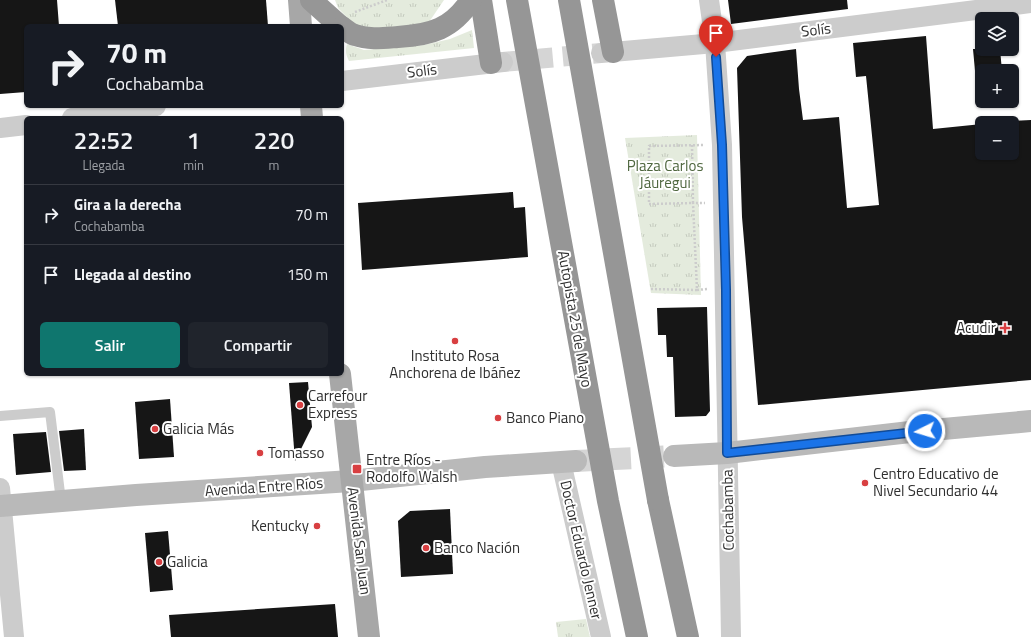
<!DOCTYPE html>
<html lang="es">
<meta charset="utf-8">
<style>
:root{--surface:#171b24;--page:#20242c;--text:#f1f3f6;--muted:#9ea1a6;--line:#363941;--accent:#0f766e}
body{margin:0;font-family:"Titillium Web",sans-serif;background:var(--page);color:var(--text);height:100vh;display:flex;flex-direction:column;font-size:15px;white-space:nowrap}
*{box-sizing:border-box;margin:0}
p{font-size:13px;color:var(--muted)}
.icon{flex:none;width:22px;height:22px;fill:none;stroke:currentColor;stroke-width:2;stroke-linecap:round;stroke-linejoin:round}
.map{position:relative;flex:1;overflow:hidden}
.sheet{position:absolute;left:24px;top:116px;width:320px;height:260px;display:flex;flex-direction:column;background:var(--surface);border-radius:6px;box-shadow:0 1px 3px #0004}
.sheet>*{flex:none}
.top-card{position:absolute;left:24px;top:24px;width:320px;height:84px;border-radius:6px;box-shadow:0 1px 3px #0004;background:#171b24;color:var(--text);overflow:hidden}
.fabs{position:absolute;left:975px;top:12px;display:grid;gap:8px}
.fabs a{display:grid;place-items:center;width:44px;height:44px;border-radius:6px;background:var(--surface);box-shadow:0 1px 3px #0004;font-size:20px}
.pin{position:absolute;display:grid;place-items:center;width:34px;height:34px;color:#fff;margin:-41px -17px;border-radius:50% 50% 50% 0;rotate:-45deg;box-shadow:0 0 4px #0007}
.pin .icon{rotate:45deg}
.me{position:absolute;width:44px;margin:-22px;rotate:265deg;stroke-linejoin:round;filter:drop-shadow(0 0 3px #0008)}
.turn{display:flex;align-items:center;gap:14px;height:84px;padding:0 16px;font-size:18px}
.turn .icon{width:52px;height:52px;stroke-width:2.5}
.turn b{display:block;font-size:28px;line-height:34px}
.eta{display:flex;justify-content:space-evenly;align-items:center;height:68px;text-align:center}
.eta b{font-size:24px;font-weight:600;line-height:28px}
.primary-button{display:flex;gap:8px;margin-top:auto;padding:8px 16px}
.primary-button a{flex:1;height:46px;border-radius:6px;background:var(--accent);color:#fff;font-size:16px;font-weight:600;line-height:46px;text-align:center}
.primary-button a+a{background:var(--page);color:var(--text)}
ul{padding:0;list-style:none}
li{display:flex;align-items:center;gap:12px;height:60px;padding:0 16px;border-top:1px solid var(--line)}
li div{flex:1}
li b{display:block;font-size:15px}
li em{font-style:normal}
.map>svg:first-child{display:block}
.grass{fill:url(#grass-tufts)}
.building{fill:#161616}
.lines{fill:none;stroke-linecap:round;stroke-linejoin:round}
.minor-tunnel{stroke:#d5d5d5;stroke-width:20;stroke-dasharray:20 10;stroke-linecap:butt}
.secondary-tunnel{stroke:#d5d5d5;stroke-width:22;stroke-dasharray:22 11;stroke-linecap:butt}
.path{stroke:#ccc;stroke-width:2.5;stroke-dasharray:2 2;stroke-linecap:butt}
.service{stroke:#ccc;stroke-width:10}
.minor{stroke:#ccc;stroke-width:20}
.secondary{stroke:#b9b9b9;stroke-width:22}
.primary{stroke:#a7a7a7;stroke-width:22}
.motorway{stroke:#969696;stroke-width:22}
.motorway-bridge{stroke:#969696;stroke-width:22}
.route-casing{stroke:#114b97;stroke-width:10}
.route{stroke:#1a73e8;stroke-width:7}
.poi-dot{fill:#d83f41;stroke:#fff;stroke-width:1.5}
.labels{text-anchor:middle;stroke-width:4;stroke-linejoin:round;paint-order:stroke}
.street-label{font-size:15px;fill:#2f2f2f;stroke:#fff}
.park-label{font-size:15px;fill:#4f673f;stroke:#fff}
.poi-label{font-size:15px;fill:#2f2f2f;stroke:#fff;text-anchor:start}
</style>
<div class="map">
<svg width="1031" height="637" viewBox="0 0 1031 637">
<defs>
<pattern id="grass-tufts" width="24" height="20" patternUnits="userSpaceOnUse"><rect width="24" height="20" fill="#e4ebdd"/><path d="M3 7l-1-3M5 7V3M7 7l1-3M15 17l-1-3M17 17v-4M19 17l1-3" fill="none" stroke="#c4cabe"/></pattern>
</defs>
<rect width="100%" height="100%" fill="#fff"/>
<g class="grass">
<path d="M335 0H444L427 25 360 31 338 8Z"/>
<path d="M472 30 474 48 349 61C346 55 345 51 347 44L364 50 424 45 450 39Z"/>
<path d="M697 135 701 295 651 293 625 138Z"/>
<path d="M586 619 590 637H558L556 622Z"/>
</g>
<g class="building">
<path d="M0 0H57L59 26H26V92L0 94Z"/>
<path d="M115 0H266L268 26H118Z"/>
<path d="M728 0H847L848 9 731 24Z"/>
<path d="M926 36 933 129 982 124V153H1012V121L1031 120V380L758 405 742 217 737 68 747 56 796 49 799 89 803 120 839 117 847 208 879 205 866 76 856 77 853 43Z"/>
<path d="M973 49H1000L1002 71H975Z"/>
<path d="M513 192 514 208 525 207 528 257 362 270 358 203Z"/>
<path d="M707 307 710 411 706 416 675 417 673 357H667L666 335H658L657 308Z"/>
<path d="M308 382 312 427 295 461 289 383Z"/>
<path d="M170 399 174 457 139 459 135 402Z"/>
<path d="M84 429 86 470 64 471 59 431Z"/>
<path d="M46 432 51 472 16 475 13 434Z"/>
<path d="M450 509 453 574 401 577 398 521 410 511Z"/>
<path d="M168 531 173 590 150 592 145 533Z"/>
<path d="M335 604 338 637H171L169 615Z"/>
</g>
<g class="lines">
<path class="minor-tunnel" d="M503 62 601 53"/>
<path class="secondary-tunnel" d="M576 461 674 456"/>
<g class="path">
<path d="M355 12 387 0"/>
<path d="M692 145 693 203 649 204V146L704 145"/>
<path d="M651 289 697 290 693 203H705"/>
<path d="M697 290 707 289"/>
</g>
<path class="service" d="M0 416 50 412 61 501"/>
<g class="minor">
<path d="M709 0 715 43 722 145 731 637"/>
<path d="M601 53 715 43 1031 3"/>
<path d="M342 81 503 62"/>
<path d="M72 118 156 106"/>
<path d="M0 128 26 125"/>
<path d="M561 462 601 637"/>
<path d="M0 488 14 637"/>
</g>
<g class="secondary">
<path d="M674 456 727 453 910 432 1031 421"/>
<path d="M0 506 136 495 351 481 485 467 576 461"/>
</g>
<g class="primary">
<path d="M299 0 301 26"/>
<path d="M311 106 312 118"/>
<path d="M340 374 369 637"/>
</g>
<g class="motorway">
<path d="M311 0 340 26"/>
<path d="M481 0 491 63"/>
<path d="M603 0 613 52"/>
<path d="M342 27C346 30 351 34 355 35 369 40 384 38 398 37 431 35 452 29 471 0"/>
<path d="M658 500 688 637"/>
</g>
<g class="motorway-bridge">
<path d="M517 0 608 501 637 637"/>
<path d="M569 0 658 500"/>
</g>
</g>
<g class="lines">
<g class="route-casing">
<path id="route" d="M716 57 722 145 726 290 727 453 925 431"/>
</g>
<use href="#route" class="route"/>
</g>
<g class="poi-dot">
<path d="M1003 322h4v4h4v4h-4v4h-4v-4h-4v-4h4z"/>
<circle cx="455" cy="341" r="4"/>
<circle cx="300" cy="405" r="4"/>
<circle cx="498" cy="418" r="4"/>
<circle cx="155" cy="429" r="4"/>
<circle cx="260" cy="453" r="4"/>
<rect x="352" y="464" width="10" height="10" rx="2"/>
<circle cx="865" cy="483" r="4"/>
<circle cx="317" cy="526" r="4"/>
<circle cx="426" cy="548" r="4"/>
<circle cx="159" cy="562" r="4"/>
</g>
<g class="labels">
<g class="street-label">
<text transform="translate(816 30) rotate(-7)" y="5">Solís</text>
<text transform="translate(422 71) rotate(-7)" y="5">Solís</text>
<text transform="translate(575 319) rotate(80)" y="5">Autopista 25 de Mayo</text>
<text transform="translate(264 487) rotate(-4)" y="5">Avenida Entre Ríos</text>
<text transform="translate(728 510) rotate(-91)" y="5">Cochabamba</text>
<text transform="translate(359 541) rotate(83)" y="5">Avenida San Juan</text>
<text transform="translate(581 550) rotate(77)" y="5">Doctor Eduardo Jenner</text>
</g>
<g class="park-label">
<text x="665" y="171">Plaza Carlos<tspan x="665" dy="17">Jáuregui</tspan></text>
</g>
<g class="poi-label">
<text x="996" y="333" text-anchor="end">Acudir</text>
<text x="455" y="361" text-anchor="middle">Instituto Rosa<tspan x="455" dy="17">Anchorena de Ibáñez</tspan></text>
<text x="308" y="401">Carrefour<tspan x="308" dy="17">Express</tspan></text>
<text x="506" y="423">Banco Piano</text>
<text x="163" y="434">Galicia Más</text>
<text x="268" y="458">Tomasso</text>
<text x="366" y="465">Entre Ríos -<tspan x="366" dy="17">Rodolfo Walsh</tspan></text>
<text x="873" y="479">Centro Educativo de<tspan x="873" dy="17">Nivel Secundario 44</tspan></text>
<text x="309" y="531" text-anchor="end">Kentucky</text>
<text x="434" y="553">Banco Nación</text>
<text x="167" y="567">Galicia</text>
</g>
</g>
</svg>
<div class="fabs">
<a><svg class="icon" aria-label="layers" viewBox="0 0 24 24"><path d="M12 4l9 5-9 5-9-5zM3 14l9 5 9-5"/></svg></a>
<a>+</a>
<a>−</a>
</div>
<div class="pin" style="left:716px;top:57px;background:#d93025"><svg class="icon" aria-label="arrive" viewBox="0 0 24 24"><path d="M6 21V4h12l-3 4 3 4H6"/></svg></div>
<svg class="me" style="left:925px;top:431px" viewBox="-20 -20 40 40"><circle r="17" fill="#1a73e8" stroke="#fff" stroke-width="3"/><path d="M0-11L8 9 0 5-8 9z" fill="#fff"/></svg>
<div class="top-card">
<div class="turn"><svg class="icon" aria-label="right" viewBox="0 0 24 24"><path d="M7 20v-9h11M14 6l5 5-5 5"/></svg><div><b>70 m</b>Cochabamba</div></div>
</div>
<section class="sheet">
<div class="eta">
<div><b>22:52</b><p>Llegada</p></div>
<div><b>1</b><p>min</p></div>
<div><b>220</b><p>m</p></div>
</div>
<ul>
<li><svg class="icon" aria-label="right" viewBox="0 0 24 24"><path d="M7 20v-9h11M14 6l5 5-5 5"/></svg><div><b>Gira a la derecha</b><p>Cochabamba</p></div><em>70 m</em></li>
<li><svg class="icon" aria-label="arrive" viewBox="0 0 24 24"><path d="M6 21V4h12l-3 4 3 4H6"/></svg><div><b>Llegada al destino</b></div><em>150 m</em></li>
</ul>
<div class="primary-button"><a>Salir</a><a>Compartir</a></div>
</section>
</div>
